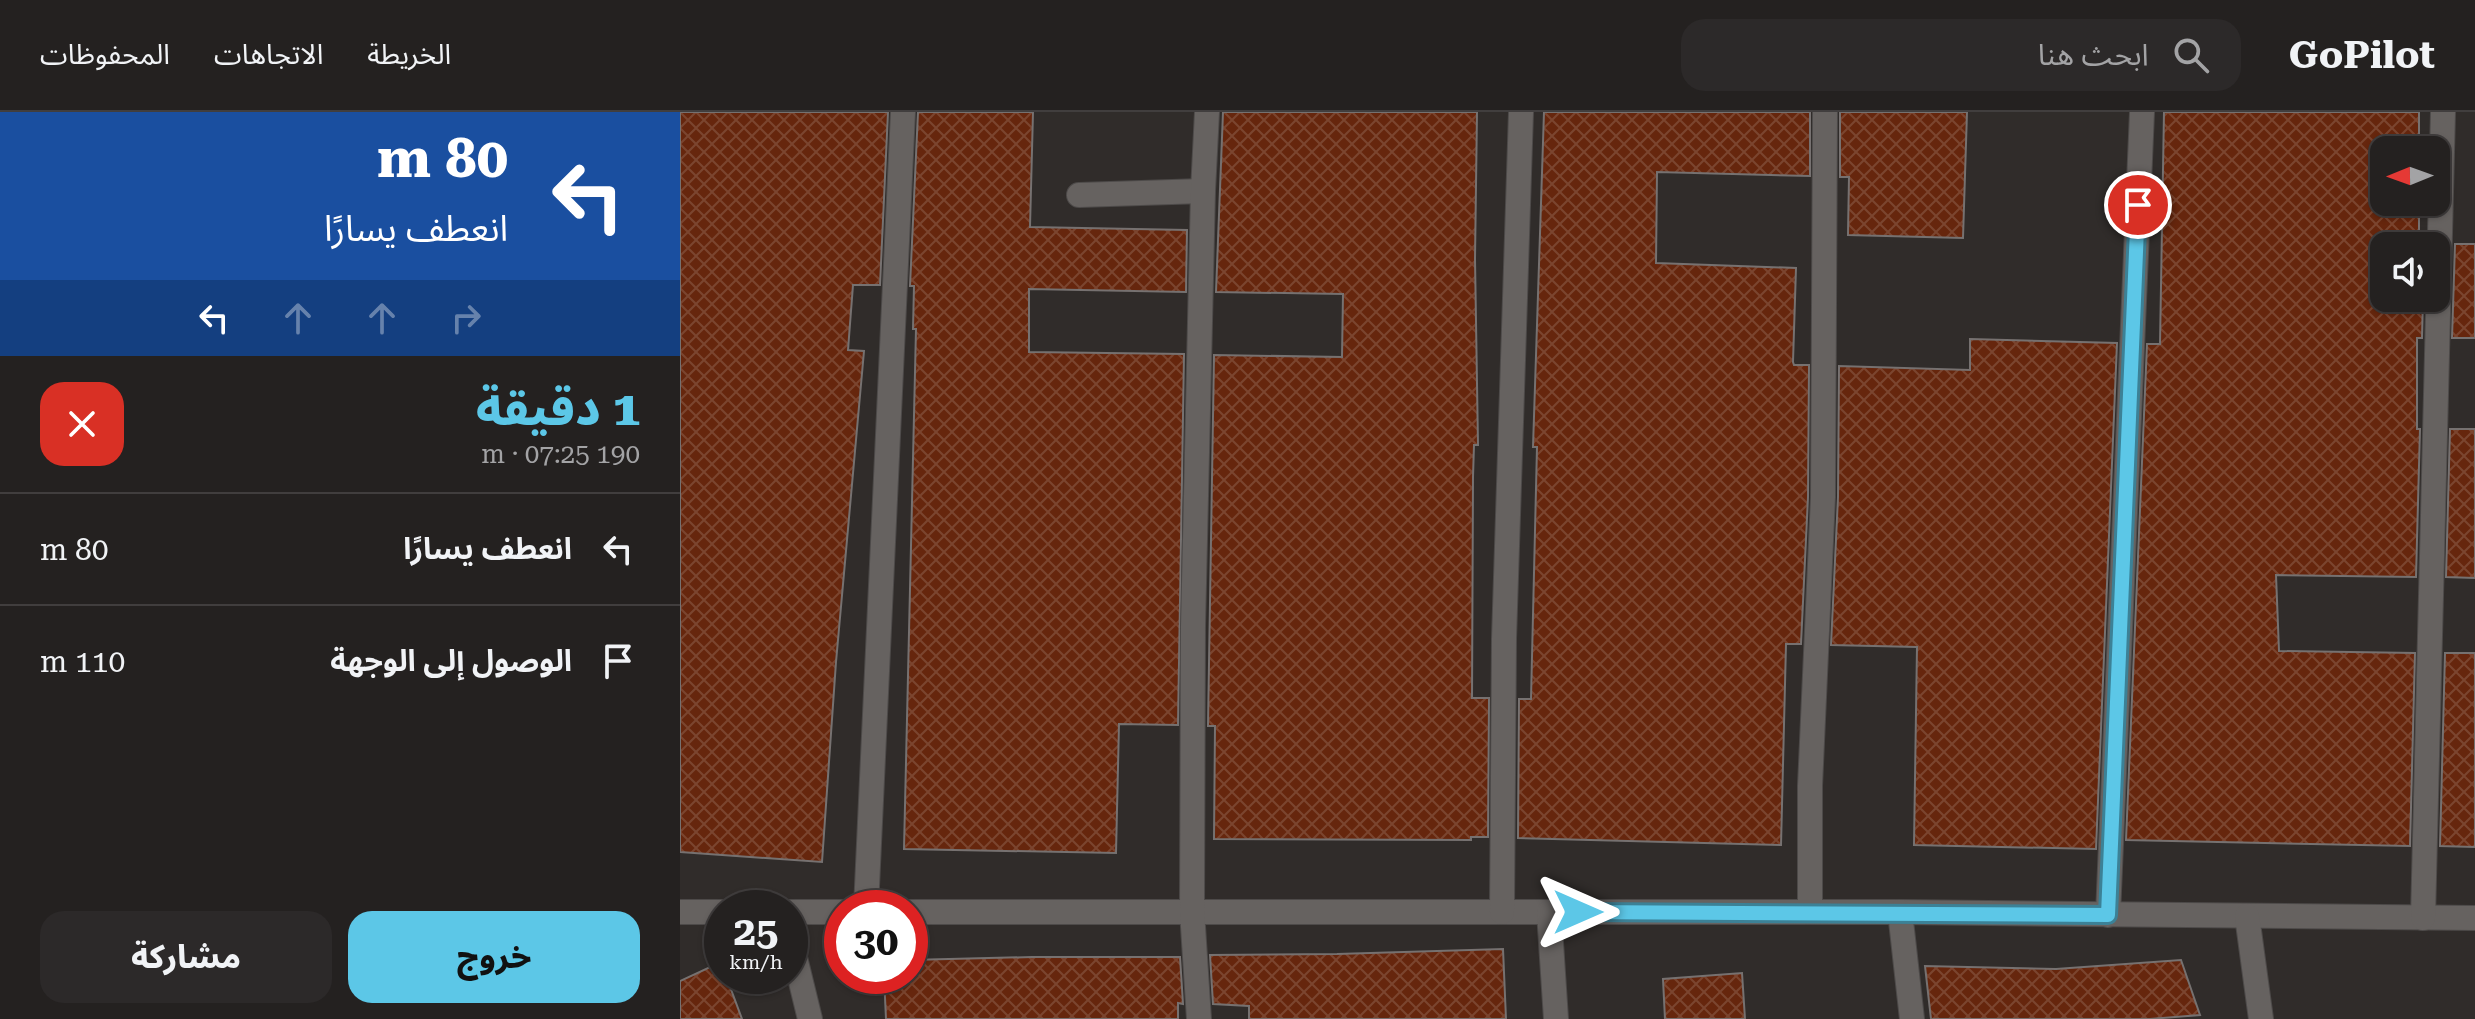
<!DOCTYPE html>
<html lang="ar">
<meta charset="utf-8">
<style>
:root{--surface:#242120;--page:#2c2929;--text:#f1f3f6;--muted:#a3a3a5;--line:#413e3e;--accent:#5cc7e7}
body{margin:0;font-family:"Roboto Serif","Noto Sans Arabic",serif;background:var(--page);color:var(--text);direction:rtl;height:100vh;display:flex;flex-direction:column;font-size:30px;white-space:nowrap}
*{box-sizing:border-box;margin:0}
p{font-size:26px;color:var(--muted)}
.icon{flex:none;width:44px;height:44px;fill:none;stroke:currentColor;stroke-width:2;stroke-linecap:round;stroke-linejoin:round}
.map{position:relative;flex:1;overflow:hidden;direction:ltr}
.side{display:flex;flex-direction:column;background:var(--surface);width:680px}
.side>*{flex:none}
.banner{background:#1a4fa0;color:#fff;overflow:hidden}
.needle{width:52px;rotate:269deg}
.buttons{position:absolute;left:1690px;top:24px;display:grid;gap:16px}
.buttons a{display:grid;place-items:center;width:80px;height:80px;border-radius:16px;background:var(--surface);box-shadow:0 2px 6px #0004,0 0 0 2px var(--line);font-size:40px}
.speed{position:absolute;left:24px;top:778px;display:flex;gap:16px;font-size:40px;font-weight:700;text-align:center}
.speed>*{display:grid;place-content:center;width:104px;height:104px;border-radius:50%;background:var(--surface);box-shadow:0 2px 6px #0004,0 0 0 2px var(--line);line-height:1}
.speed small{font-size:20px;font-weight:400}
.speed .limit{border:12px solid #d22;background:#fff;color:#111}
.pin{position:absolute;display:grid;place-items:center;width:68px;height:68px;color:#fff;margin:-34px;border:4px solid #fff;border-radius:50%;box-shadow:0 2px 8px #0007}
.me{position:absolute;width:88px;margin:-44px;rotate:90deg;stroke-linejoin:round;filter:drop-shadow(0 0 6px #0008)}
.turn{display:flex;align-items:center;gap:28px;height:168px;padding:0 40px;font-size:36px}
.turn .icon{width:104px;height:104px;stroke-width:2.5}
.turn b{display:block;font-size:56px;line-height:68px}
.lanes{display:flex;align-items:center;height:76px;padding:0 40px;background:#0003;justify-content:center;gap:40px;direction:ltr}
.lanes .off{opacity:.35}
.round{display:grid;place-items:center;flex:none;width:84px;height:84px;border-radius:24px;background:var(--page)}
.head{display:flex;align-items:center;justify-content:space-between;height:136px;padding:0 40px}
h1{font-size:48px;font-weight:800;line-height:60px;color:var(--accent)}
.primary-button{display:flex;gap:16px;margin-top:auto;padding:16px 40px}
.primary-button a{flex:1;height:92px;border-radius:24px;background:var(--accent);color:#111;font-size:32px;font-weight:800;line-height:92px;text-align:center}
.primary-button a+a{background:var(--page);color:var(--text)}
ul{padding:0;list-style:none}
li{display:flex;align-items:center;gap:24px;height:112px;padding:0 40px;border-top:2px solid var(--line)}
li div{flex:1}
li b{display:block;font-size:30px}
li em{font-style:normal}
header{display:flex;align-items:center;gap:48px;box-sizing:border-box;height:112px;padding:0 40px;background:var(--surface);border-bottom:2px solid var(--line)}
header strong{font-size:38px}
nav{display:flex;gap:44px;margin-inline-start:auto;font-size:28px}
.search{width:560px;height:72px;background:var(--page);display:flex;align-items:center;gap:20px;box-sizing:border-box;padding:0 28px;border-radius:24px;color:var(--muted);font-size:30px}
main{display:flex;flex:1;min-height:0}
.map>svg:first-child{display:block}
.building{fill:url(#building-cross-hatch);stroke:#767170;stroke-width:2}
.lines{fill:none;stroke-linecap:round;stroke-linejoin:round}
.street-casing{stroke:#4d4a49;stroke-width:26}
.street{stroke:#666260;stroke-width:24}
.route-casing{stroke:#3c8196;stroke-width:20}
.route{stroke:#5cc7e7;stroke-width:14}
</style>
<header>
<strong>GoPilot</strong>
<div class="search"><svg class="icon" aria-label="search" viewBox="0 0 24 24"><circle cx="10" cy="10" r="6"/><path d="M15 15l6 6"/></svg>ابحث هنا</div>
<nav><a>الخريطة</a><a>الاتجاهات</a><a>المحفوظات</a></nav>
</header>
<main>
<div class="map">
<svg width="1795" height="907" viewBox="0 0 1795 907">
<defs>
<pattern id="building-cross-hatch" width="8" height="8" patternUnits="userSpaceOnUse" patternTransform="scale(2)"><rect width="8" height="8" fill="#66260d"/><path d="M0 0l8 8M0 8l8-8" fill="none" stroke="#7b452f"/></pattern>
</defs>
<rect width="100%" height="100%" fill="#302c2a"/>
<g class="building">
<path d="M0 0H208L200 173H173L168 238 184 239 156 550 142 750 0 740Z"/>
<path d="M238 0H353L350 115 507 118 506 180 349 177V240L504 242 498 613 439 612 436 741 224 737 236 217H233L234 174H230Z"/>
<path d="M543 0H797L795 147 798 333H794L793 365 792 586H809L808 725H791V728L534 727 535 614H528L534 243 662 245 663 182 536 180Z"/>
<path d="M864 0H1130V64L977 60 976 151 1116 156 1113 250 1114 253H1129L1128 385 1121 532H1106L1101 733 838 726 839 587H851L857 335H853Z"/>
<path d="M1160 0H1287L1283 126 1168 123 1169 65H1160Z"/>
<path d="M1484 0H1739V38H1704V90H1739V132H1745L1704 134V186H1743L1742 226H1737V317H1740L1736 465 1596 463 1599 539 1735 541 1730 734 1446 728 1467 232H1480Z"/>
<path d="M1775 132H1795V226H1772Z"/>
<path d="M1290 227 1437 231 1416 737 1234 733 1237 535 1151 533 1158 385 1159 254 1290 258Z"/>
<path d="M1770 317H1795V466L1766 465Z"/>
<path d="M1765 541H1795V735L1760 734Z"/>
<path d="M823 837 826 907H569V894L533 892 530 843 657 842Z"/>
<path d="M352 845H500L503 892 498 891V907H206L204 864H230V848Z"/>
<path d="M1501 848 1520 903 1470 907H1251L1245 854 1376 857Z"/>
<path d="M41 850 42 864H46L62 907H0V869Z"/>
<path d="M1062 861 1065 907H985L983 867Z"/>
</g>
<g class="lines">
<g class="street-casing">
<g id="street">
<path d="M399 83 523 79"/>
<path d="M186 796 223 0"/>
<path d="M0 800H42"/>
<path d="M110 800H162"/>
<path d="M230 800H1220L1795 806"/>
<path d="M822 800 824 527 841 0"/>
<path d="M869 800 876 907"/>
<path d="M1130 800V674L1143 385 1145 0"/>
<path d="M1220 800 1232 907"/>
<path d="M1428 803 1462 0"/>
<path d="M1567 804 1581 907"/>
<path d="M1743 806 1763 0"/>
<path d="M110 825 130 907"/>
<path d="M519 907 512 799 513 515 523 79 527 0"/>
</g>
</g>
<use href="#street" class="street"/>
</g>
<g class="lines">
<g class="route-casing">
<path id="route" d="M898 800 1428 803 1458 93"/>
</g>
<use href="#route" class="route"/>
</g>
</svg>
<div class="buttons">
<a><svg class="needle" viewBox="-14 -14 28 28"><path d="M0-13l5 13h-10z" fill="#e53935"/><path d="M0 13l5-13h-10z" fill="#a3a3a5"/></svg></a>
<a><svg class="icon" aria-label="sound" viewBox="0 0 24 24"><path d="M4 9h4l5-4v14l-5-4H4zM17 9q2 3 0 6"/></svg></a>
</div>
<div class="speed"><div>25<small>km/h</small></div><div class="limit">30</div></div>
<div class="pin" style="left:1458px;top:93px;background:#d93025"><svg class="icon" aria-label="arrive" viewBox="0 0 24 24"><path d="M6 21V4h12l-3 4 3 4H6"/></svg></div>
<svg class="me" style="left:898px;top:800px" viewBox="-20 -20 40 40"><path d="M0-17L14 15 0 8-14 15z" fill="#5cc7e7" stroke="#fff" stroke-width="4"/></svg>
</div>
<section class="side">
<div class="banner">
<div class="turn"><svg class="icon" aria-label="left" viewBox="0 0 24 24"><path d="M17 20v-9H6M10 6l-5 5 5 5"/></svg><div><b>80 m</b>انعطف يسارًا</div></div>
<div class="lanes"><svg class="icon" aria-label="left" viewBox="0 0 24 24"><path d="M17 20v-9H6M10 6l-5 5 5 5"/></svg><svg class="icon off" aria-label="ahead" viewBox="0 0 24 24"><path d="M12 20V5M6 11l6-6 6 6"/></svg><svg class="icon off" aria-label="ahead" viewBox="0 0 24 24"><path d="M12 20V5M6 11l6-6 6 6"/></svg><svg class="icon off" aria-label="right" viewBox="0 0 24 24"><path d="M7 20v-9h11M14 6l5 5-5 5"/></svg></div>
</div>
<div class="head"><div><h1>1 دقيقة</h1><p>190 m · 07:25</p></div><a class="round" style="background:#d93025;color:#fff"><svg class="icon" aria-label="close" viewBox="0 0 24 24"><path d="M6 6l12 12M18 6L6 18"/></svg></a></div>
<ul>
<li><svg class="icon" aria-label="left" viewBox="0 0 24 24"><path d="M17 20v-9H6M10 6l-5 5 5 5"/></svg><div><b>انعطف يسارًا</b></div><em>80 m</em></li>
<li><svg class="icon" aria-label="arrive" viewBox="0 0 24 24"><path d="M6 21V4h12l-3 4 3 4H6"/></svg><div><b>الوصول إلى الوجهة</b></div><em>110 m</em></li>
</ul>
<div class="primary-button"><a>خروج</a><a>مشاركة</a></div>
</section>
</main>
